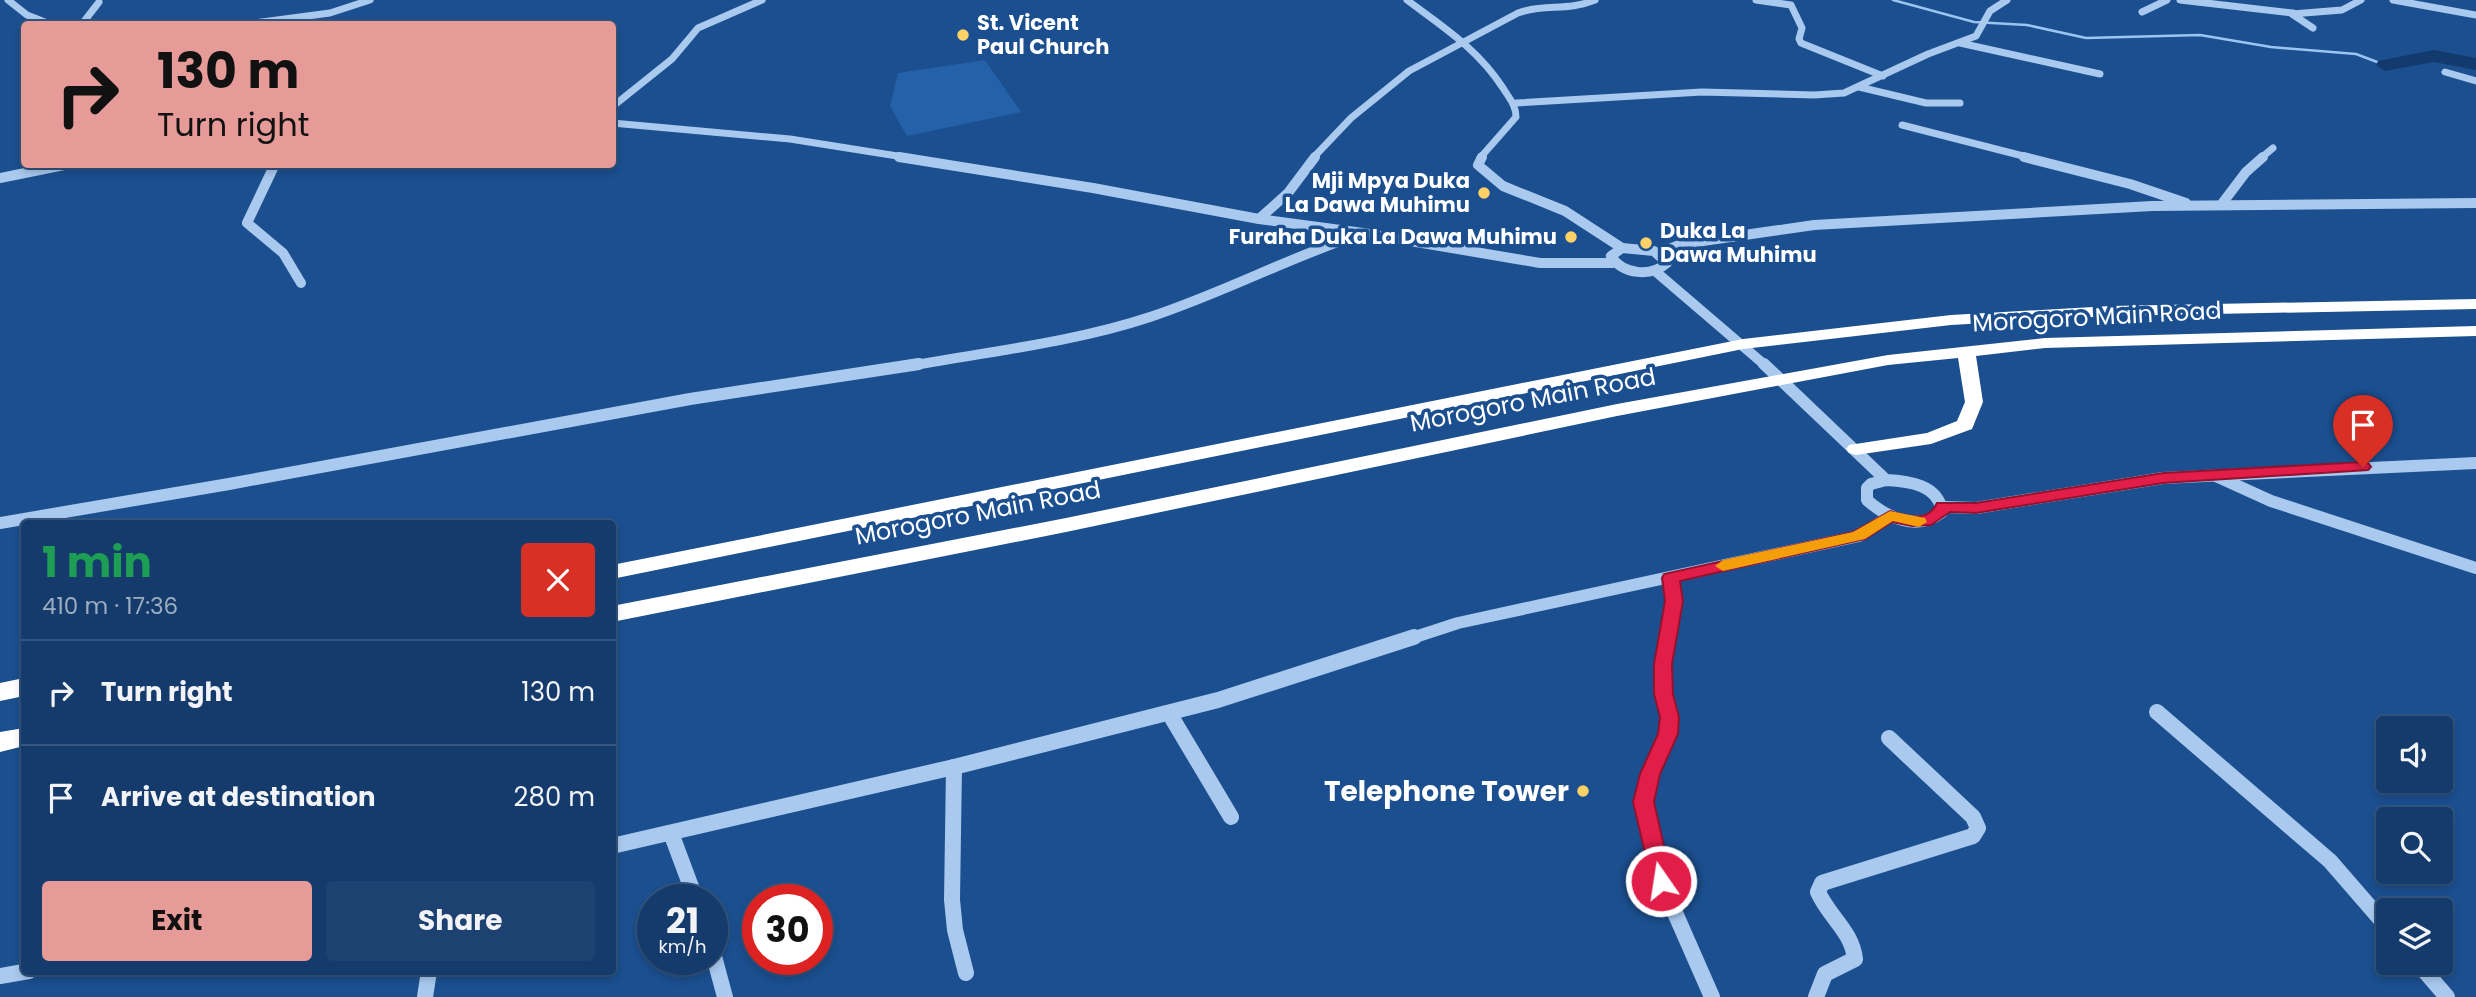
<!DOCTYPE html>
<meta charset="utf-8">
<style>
:root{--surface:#143b6b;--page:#1d4271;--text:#f1f3f6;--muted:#9dadc1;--line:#33557e;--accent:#e69b98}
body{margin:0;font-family:Poppins,sans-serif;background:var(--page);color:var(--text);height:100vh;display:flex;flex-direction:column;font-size:26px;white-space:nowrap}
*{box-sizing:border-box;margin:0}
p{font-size:23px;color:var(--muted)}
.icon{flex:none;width:38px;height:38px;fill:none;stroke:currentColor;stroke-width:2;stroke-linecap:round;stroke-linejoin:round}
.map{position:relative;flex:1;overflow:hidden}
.side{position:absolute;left:21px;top:520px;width:595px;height:455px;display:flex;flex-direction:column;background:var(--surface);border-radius:7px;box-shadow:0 4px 10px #0003,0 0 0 2px var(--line)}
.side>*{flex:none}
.top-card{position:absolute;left:21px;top:21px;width:595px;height:147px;border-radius:7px;box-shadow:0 4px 10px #0003,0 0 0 2px var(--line);background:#e69b98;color:#111;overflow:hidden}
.controls{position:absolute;left:2376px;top:716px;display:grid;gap:14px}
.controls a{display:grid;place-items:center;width:77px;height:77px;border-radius:7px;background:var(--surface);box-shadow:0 4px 10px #0003,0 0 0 2px var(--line);font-size:35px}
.speed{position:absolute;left:637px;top:884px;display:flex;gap:14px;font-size:35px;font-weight:700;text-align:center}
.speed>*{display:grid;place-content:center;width:91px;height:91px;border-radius:50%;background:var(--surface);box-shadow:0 4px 10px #0003,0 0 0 2px var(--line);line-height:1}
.speed small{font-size:18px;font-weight:400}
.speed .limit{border:10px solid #d22;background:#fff;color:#111}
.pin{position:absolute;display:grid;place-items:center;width:60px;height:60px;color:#fff;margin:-72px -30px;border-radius:50% 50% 50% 0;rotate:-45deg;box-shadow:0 0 7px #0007}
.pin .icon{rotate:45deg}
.me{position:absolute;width:77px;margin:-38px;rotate:347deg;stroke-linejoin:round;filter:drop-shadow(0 0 5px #0008)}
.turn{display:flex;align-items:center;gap:24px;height:147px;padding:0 21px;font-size:32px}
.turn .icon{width:91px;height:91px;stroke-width:2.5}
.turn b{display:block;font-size:49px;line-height:60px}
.round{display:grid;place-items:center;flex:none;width:74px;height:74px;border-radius:7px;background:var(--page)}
.summary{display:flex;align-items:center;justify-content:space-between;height:119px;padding:0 21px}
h1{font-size:42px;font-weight:700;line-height:52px;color:#1e9e55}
.button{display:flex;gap:14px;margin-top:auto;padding:14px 21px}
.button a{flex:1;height:80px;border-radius:7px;background:var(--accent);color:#111;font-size:28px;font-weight:700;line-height:80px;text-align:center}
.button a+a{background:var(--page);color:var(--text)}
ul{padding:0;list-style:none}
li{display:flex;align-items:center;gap:21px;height:105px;padding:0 21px;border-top:2px solid var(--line)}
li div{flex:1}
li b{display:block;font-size:26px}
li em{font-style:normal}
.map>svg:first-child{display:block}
.green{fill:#2461a8}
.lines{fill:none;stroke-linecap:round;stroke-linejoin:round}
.stream{stroke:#9cc4f0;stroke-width:2.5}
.river{fill:#123a6d;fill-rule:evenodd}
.minor-far3{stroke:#a9c9ee;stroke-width:7}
.minor-far2{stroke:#a9c9ee;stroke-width:10}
.minor-far1{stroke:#a9c9ee;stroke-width:12}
.minor{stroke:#a9c9ee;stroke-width:16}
.highway{fill:#fff;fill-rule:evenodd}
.route{fill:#e11d48;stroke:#92132f;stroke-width:2}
.slow{fill:#f59e0b}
.poi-dot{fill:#ffd166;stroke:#1b4f8f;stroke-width:2.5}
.labels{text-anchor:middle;stroke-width:7;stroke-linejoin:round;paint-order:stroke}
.far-poi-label{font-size:21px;font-weight:bold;fill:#fff;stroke:#1b4f8f;text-anchor:start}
.street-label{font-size:24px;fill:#fff;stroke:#1b4f8f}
.near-poi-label{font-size:28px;font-weight:bold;fill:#fff;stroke:#1b4f8f;text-anchor:end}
</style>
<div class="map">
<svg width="2476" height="997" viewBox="0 0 2476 997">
<rect width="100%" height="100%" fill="#1b4f8f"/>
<path class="green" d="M985 60 1021 112 907 136 890 106 898 73Z"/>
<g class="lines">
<path class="stream" d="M1893 0 1974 22 2027 25 2086 38 2200 35 2271 47 2356 54 2385 65"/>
<path class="river" d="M2434 50 2476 58V70L2434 62 2385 71 2376 65 2378 61Z"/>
<g class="minor-far3">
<path d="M8 0 27 15 50 24"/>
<path d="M1407 0C1443 27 1478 49 1503 88 1509 98 1516 105 1516 117L1480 158"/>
<path d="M1756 0 1791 5 1802 28 1799 39 1801 43 1883 76"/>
<path d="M2180 0 2293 13"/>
<path d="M2393 0 2476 15"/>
<path d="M2142 12 2167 0"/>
<path d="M82 24 99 2"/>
<path d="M247 24 330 13 370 0"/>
<path d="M2313 28 2292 14 2342 10 2361 0"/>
<path d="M1960 43 2100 74"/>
<path d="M2445 72 2476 81"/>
<path d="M1859 87 1926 103H1960"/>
<path d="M1516 103 1702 92 1814 95 1844 93 1928 54 1976 36 1990 11 2007 0"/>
<path d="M612 107 672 59 698 28 762 0"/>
<path d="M612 123 790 139 910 158"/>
<path d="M1902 125 2031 158"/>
<path d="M1313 158 1351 118 1409 71 1518 13C1546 3 1566 12 1595 0"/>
<path d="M2261 158 2273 148"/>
</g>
<g class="minor-far2">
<path d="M899 157 1093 188 1259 219 1363 233 1540 263H1613"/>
<path d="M1482 157 1478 165 1503 186 1565 211 1622 248"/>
<path d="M2024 157 2130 184 2186 203"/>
<path d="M275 164 247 223 283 253 301 283"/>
<path d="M0 178 69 164"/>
<path d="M2221 205 2246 172 2263 157"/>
<path d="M1259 219 1288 193 1315 157"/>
<path d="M1622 248 1654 251 1667 263C1651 277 1623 275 1611 256Z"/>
<path d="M1659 253 1682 244 1814 225 2152 206 2476 203"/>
<path d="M1655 271 1766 366"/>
<path d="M909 366C987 352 1075 342 1150 317 1223 293 1290 257 1363 233"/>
</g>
<g class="minor-far1">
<path d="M1764 364 1886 480"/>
<path d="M2216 476 2271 501 2476 568"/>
<path d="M1886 480C1909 481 1939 485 1942 512 1918 531 1888 519 1867 500V488L1871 484Z"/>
<path d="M1943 507 1976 508 2163 478 2476 463"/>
<path d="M0 523 229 484 690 399 919 364"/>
<path d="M1409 639 1458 623 1859 536 1890 516"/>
<path d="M1667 639 1674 601 1670 578"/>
</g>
<g class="minor">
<path d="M1668 637 1663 664V694L1670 717 1668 734 1650 774 1643 802 1661 881 1712 997"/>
<path d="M2157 712 2330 861 2389 929"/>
<path d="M1169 713 1231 817"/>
<path d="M954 767 952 900 955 930 966 973"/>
<path d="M671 833 696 900"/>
<path d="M612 846 954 767 1218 700 1414 637"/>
<path d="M712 949 725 997"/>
<path d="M2417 962 2447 997"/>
<path d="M0 976 29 971"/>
<path d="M425 997 429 971"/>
<path d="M1816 997 1825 974 1855 959C1852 931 1829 917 1818 892L1822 883 1973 836 1978 828 1973 817 1889 738"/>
</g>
<g class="highway">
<path d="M2476 299V309L2111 316 1951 325 1743 349 612 579V565L1743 339 1951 315 2111 306Z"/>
<path d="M2476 326V336L2045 348 1976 356 1983 402 1972 429 1931 444 1856 455 1849 453 1846 449 1849 445 1927 433 1957 421 1965 402 1958 358 1888 365 1617 416 1066 532 612 622V606L1066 518 1617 404 1888 355 2045 338Z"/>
<path d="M24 678V696L0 701V683Z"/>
<path d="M24 728V746L0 752V732Z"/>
</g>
</g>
<path class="route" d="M2363 462 2368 463 2371 467 2368 470 2163 483 1976 513 1950 512 1931 525 1912 526 1892 522 1865 539 1680 581 1683 601 1672 664 1673 694 1679 717 1678 734 1660 774 1654 802 1672 881 1669 887 1661 890 1653 887 1633 802 1640 774 1658 734 1660 717 1654 694V664L1665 601 1662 578 1664 574 1853 532 1890 511C1908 516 1928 523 1937 503H1976L2163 473Z"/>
<path class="slow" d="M1890 511 1925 518 1927 522 1919 527 1893 521 1865 539 1723 571 1715 566 1723 560 1853 532Z"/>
<g class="poi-dot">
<circle cx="963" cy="35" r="7"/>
<circle cx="1484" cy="193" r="7"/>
<circle cx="1571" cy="237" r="7"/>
<circle cx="1646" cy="243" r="7"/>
<circle cx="1583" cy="791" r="7"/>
</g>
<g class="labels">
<g class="far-poi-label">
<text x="977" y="30">St. Vicent<tspan x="977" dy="24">Paul Church</tspan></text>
<text x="1470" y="188" text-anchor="end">Mji Mpya Duka<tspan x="1470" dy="24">La Dawa Muhimu</tspan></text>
<text x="1660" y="238">Duka La<tspan x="1660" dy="24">Dawa Muhimu</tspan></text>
<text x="1557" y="244" text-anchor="end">Furaha Duka La Dawa Muhimu</text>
</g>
<g class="street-label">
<text transform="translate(2097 317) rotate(-3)" y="8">Morogoro Main Road</text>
<text transform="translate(1533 400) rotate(-11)" y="8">Morogoro Main Road</text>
<text transform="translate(978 513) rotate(-11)" y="8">Morogoro Main Road</text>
</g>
<g class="near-poi-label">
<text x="1569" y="801">Telephone Tower</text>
</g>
</g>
</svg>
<div class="controls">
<a><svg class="icon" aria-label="sound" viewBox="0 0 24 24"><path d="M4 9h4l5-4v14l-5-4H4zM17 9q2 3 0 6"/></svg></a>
<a><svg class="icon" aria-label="search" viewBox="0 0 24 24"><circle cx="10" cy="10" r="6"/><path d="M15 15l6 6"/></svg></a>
<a><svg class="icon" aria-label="layers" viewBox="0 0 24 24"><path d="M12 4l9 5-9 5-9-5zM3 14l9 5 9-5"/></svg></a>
</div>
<div class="speed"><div>21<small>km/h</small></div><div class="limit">30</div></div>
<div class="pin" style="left:2363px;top:467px;background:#d93025"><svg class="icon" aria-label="arrive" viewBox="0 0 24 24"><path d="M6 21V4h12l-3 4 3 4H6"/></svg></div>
<svg class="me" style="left:1661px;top:881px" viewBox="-20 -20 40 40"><circle r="17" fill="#e11d48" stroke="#fff" stroke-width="3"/><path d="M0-11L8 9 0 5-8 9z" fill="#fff"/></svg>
<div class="top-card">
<div class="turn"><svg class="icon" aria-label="right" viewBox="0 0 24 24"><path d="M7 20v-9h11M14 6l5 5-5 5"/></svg><div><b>130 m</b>Turn right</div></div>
</div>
<section class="side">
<div class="summary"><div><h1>1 min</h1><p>410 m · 17:36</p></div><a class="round" style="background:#d93025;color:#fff"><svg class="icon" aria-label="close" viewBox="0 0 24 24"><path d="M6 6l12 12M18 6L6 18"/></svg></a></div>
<ul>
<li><svg class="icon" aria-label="right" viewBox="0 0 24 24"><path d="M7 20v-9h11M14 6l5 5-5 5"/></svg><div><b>Turn right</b></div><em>130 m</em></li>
<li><svg class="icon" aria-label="arrive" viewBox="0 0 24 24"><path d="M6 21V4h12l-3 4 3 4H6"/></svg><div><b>Arrive at destination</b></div><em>280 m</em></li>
</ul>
<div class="button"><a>Exit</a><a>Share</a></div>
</section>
</div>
